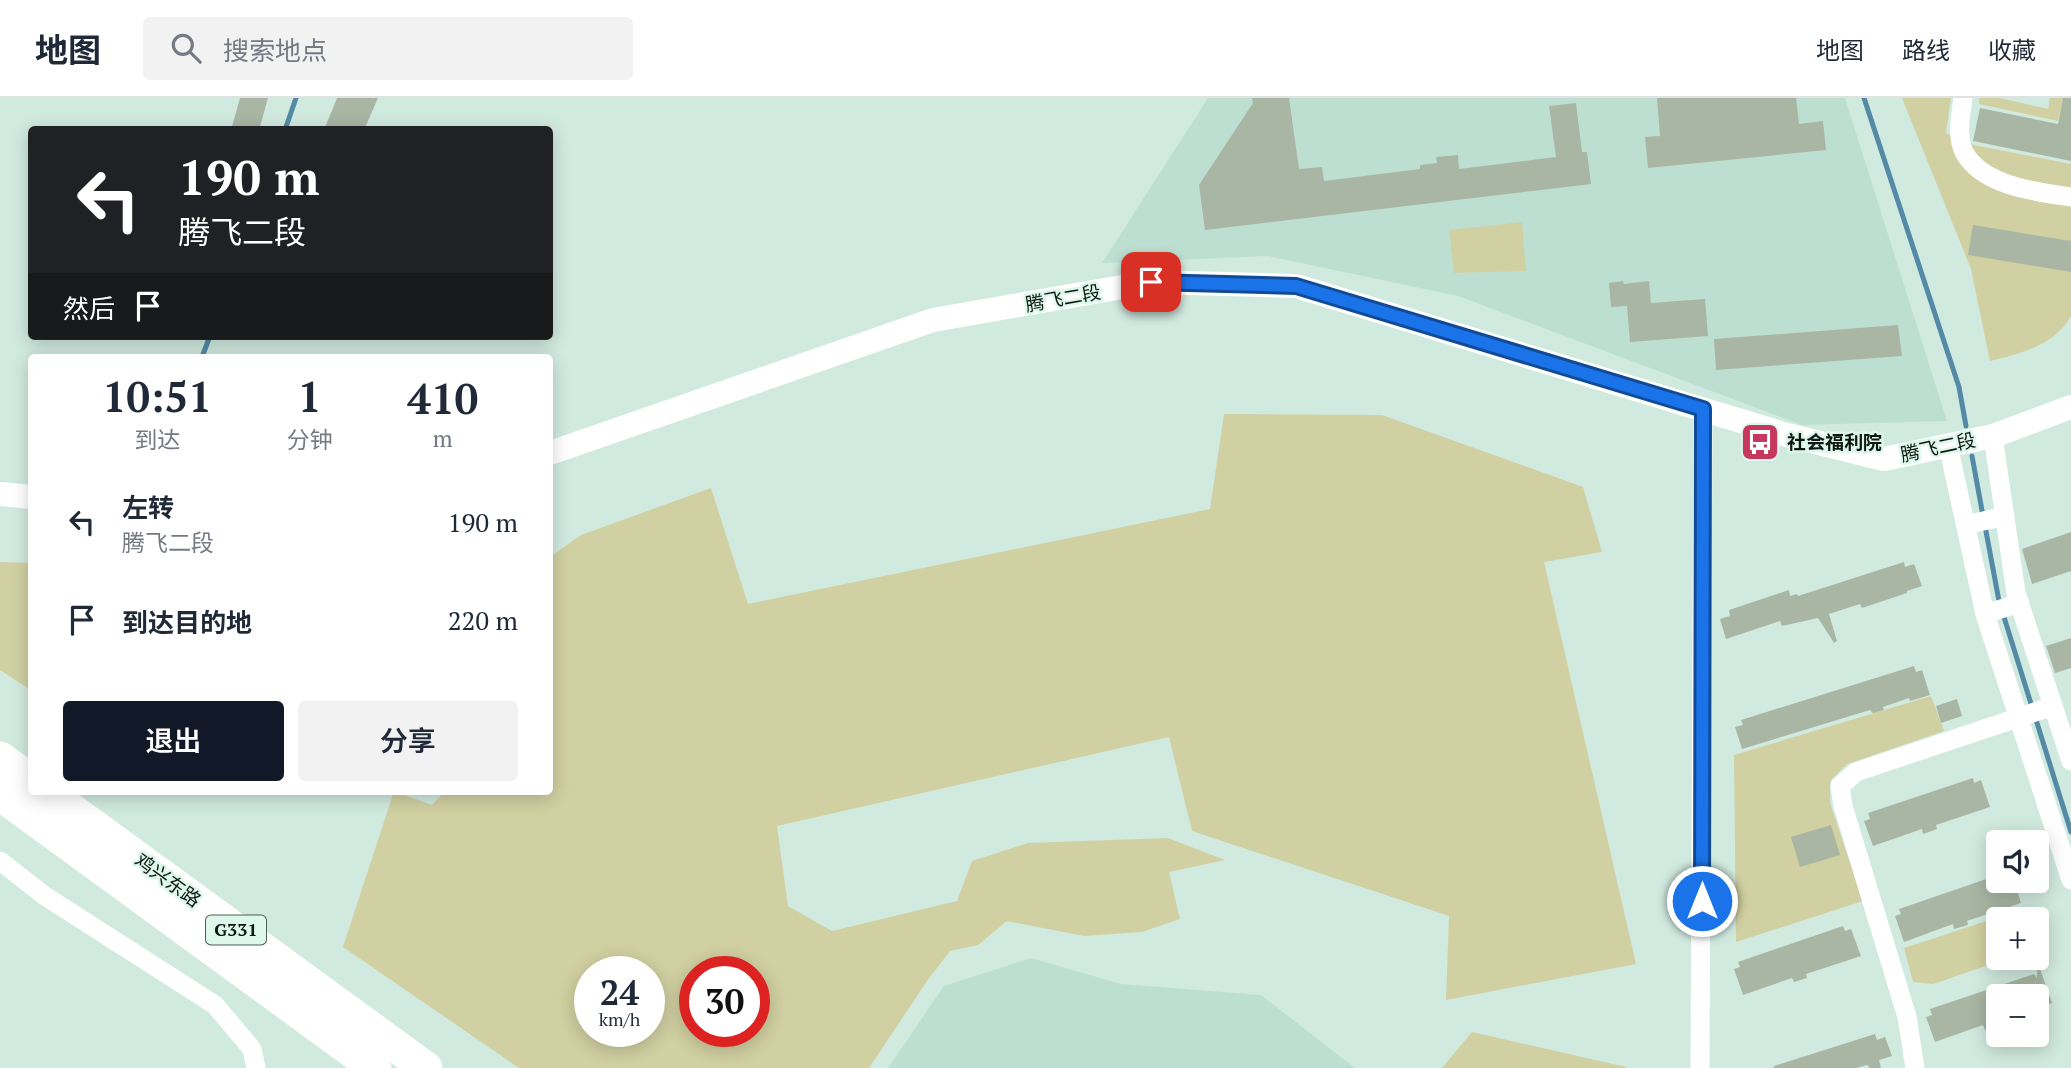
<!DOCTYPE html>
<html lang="zh">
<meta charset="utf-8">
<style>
:root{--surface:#fff;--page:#f2f2f3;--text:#1f2937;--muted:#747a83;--line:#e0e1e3;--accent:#111827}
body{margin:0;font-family:"PT Serif","Noto Sans SC",serif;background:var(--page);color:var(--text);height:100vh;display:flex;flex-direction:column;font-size:26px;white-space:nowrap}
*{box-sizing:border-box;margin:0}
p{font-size:23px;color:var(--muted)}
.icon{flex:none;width:38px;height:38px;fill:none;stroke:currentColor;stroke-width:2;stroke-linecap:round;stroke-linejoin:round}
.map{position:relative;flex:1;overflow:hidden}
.panel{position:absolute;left:28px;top:256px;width:525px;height:441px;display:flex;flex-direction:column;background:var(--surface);border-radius:7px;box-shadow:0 4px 18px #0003}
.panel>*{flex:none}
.hud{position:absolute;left:28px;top:28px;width:525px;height:214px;border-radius:7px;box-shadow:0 4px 18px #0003;background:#202124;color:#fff;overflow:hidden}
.buttons{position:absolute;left:1986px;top:732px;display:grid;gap:14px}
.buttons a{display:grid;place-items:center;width:63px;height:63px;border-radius:7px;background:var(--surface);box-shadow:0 4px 18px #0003;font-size:35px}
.speed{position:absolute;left:574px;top:858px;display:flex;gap:14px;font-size:35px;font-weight:700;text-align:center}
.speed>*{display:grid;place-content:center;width:91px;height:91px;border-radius:50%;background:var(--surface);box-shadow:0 4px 18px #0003;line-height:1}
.speed small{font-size:18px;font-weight:400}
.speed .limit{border:10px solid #d22;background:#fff;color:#111}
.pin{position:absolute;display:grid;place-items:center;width:60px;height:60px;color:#fff;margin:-30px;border-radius:14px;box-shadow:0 4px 10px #0006}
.me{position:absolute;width:77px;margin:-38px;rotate:0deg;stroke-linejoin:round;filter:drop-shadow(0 0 5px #0008)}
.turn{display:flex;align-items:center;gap:24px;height:147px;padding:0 35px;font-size:32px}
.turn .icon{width:91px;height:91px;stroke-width:2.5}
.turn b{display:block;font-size:49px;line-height:60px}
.then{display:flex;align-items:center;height:66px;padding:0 35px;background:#0003;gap:14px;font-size:26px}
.eta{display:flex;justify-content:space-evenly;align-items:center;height:119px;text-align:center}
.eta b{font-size:42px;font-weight:600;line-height:49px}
.button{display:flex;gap:14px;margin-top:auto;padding:14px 35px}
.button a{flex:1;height:80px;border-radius:7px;background:var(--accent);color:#fff;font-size:28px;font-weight:600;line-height:80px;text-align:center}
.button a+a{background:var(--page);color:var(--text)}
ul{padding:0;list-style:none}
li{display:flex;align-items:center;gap:21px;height:98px;padding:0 35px}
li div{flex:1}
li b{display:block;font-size:26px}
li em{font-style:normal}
header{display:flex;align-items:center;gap:42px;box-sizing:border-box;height:98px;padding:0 35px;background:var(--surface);border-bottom:2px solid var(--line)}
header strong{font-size:33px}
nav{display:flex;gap:38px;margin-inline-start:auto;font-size:24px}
.search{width:490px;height:63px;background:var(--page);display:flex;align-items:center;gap:18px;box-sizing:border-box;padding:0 24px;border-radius:7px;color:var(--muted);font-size:26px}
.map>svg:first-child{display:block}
.built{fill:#bddfd2}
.green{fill:#d1d0a2;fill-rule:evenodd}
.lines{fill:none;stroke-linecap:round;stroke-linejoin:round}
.stream{stroke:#548aa6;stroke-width:5}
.building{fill:#a9b6a4}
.minor{stroke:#fff;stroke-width:19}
.tertiary{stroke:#fff;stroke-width:24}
.trunk{stroke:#fff;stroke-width:33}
.route-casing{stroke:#114b97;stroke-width:18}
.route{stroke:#1a73e8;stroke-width:12}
.labels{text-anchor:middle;stroke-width:5;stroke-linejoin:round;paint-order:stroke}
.shield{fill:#def7ed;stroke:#4d5a55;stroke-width:2}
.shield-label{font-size:18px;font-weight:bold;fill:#0f1714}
.street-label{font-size:19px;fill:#0f1714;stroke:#def7ed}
.poi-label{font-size:19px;font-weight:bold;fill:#0f1714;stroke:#def7ed;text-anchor:start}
</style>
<header>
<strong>地图</strong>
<div class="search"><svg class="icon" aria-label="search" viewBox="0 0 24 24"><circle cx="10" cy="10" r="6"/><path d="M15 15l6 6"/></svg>搜索地点</div>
<nav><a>地图</a><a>路线</a><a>收藏</a></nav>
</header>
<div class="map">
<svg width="2071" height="970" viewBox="0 0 2071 970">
<rect width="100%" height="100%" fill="#d1eae0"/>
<g class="built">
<path d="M1208 0H1845L1947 323 1802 327 1458 198 1268 158 1102 165Z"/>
<path d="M1031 860 1121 886 1261 897 1355 970H888L944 888Z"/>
</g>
<g class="green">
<path d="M1902 0H1951L1946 35 1974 47 2071 66V218C2056 247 2019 256 1990 263L1971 171Z"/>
<path d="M1979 0H2000L2048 11 2050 0H2063L2058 23 1979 6Z"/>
<path d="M1522 124 1526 173 1454 175 1449 132Z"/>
<path d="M1224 316 1382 317 1583 389 1602 454 1544 464 1636 866 1446 902 1449 818 1192 733 1169 639 777 728 788 808 832 833 957 803 972 763 1028 745 1168 740 1225 762 1169 774 1180 821 1142 834 1084 838 1007 823 978 847 950 853 927 883 869 970H519L343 849 394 693 432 707 445 693H550V459L581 437 711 390 748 506 1210 411ZM649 873V933H590V873ZM754 873V933H695V873Z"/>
<path d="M0 464 31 465V592L0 572Z"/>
<path d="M1931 598 1944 633 1847 666 1830 683V705L1863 803 1736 844 1734 657Z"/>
<path d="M2020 812 2023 821H1998V859H2012L1933 886 1913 884 1904 850Z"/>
<path d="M1472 934 1626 969V970H1442Z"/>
</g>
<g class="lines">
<g class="stream">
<path d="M1864 0 1959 289 1966 328"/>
<path d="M285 32 296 0"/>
<path d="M202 259 210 238"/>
<path d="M1972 358 1983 418"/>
<path d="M1985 428 1999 503 2071 734"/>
</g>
</g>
<g class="building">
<path d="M240 0H268L259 32H231Z"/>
<path d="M337 0H378L364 32H324Z"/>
<path d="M1252 0H1289L1299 71 1322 69 1324 83 1420 71V67L1437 65 1436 59 1458 57 1459 71 1556 59 1549 8 1576 5 1582 54H1587L1591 86 1205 132 1199 87 1253 5Z"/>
<path d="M1657 0H1796L1799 26 1823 23 1826 52 1648 70 1645 39 1660 38Z"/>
<path d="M2063 0H2071V63L1973 43 1980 10 2058 26Z"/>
<path d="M1973 127 2071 143V174L1968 157Z"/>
<path d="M1623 183 1624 186 1649 183 1651 205 1705 201 1708 238 1630 244 1627 208 1611 209 1609 185Z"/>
<path d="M1898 227 1902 258 1716 272 1714 241Z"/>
<path d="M2071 434V473L2032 486 2022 451Z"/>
<path d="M1904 464 1905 469 1914 466 1922 488 1907 493V495L1862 510 1860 506 1829 516 1837 543 1834 545 1818 520 1782 528 1780 523 1726 541 1720 521 1730 518 1729 512 1789 492 1790 498 1797 496 1798 498Z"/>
<path d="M2071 540V570L2055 575 2046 548Z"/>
<path d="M1914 568 1916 574 1922 572 1930 597 1910 603 1909 600 1883 609 1884 612 1873 615 1870 612 1742 651 1735 629 1743 627 1741 622Z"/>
<path d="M1957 601 1962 618 1941 625 1936 608Z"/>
<path d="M1973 680 1974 685 1981 682 1990 709 1936 727 1937 731 1923 736 1922 731 1873 748 1864 723 1870 721 1868 715Z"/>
<path d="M1831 727 1840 757 1800 769 1791 739Z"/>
<path d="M1998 777V782H2014L2021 805 1967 823 1968 827 1954 831 1953 826 1904 844 1895 818 1901 816 1899 811Z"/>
<path d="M1843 828 1845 833 1851 831 1861 858 1806 876 1807 880 1794 884 1792 880 1743 897 1734 871 1740 869 1738 864Z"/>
<path d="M2039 868 2052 905 2037 910V898H1998V927L1985 932 1983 927 1935 944 1926 919 1932 917 1930 911 2034 876 2037 880V869Z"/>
<path d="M1875 936 1877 942 1885 939 1892 958 1879 962 1881 970H1870L1867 967 1856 970H1774V968Z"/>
</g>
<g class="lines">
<g class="minor">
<path d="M1963 0C1961 17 1956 37 1964 54 1982 88 2037 94 2071 99"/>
<path d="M1993 338 2016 495 2071 663"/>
<path d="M1948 347 1985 516 2071 782"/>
<path d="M1966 427 2005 418"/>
<path d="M1985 516 2020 505"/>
<path d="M0 763 45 798 215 907 252 951 256 970"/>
<path d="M1700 970 1703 311"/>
<path d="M1915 970 1907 919 1843 708 1840 688 1856 674 2053 608"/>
</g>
<g class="tertiary">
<path d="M550 355 933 222 1151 184 1296 188 1787 337 1884 361 1993 338 2071 309"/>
<path d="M0 396 32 399"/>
</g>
<g class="trunk">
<path d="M0 660 32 683"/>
<path d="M46 693 426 970"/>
<path d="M0 696 375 970"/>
</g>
</g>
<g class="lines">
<g class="route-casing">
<path id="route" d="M1151 184 1296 188 1703 311 1702 803"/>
</g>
<use href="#route" class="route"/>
</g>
<defs>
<g id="bus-square" transform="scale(2.0125)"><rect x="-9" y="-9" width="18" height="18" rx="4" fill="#c7385e" stroke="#def7ed"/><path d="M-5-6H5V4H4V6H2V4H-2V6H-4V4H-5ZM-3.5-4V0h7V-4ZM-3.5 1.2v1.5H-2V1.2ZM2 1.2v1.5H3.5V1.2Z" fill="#fff"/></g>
</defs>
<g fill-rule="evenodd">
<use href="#bus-square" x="1760" y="344"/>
</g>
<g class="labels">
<rect class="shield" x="206" y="817.5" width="60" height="29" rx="5"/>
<g class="shield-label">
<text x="236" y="838">G331</text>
</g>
<g class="street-label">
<text transform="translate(1063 200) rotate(-10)" y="7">腾飞二段</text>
<text transform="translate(1938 349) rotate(-12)" y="7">腾飞二段</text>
<text transform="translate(168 782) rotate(36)" y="7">鸡兴东路</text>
</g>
<g class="poi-label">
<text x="1787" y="351">社会福利院</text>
</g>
</g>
</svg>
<div class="buttons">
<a><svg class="icon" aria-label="sound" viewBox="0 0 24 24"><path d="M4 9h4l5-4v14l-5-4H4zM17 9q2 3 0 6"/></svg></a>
<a>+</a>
<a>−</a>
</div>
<div class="speed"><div>24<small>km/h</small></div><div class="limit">30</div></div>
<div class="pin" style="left:1151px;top:184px;background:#d93025"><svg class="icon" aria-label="arrive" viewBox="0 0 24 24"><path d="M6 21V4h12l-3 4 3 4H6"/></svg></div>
<svg class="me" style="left:1702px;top:803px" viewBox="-20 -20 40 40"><circle r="17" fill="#1a73e8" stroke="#fff" stroke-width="3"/><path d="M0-11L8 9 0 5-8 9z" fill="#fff"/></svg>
<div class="hud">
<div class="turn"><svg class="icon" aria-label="left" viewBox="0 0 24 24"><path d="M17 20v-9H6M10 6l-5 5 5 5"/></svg><div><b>190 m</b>腾飞二段</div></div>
<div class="then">然后<svg class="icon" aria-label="arrive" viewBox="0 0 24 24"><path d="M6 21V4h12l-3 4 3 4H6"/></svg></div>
</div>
<section class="panel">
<div class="eta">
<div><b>10:51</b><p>到达</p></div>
<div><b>1</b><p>分钟</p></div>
<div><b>410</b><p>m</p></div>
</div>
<ul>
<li><svg class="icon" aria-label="left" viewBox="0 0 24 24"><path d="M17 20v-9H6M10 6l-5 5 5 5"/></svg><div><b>左转</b><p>腾飞二段</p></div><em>190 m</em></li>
<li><svg class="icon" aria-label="arrive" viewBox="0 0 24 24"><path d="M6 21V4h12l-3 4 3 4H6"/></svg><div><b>到达目的地</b></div><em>220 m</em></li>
</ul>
<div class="button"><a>退出</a><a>分享</a></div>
</section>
</div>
